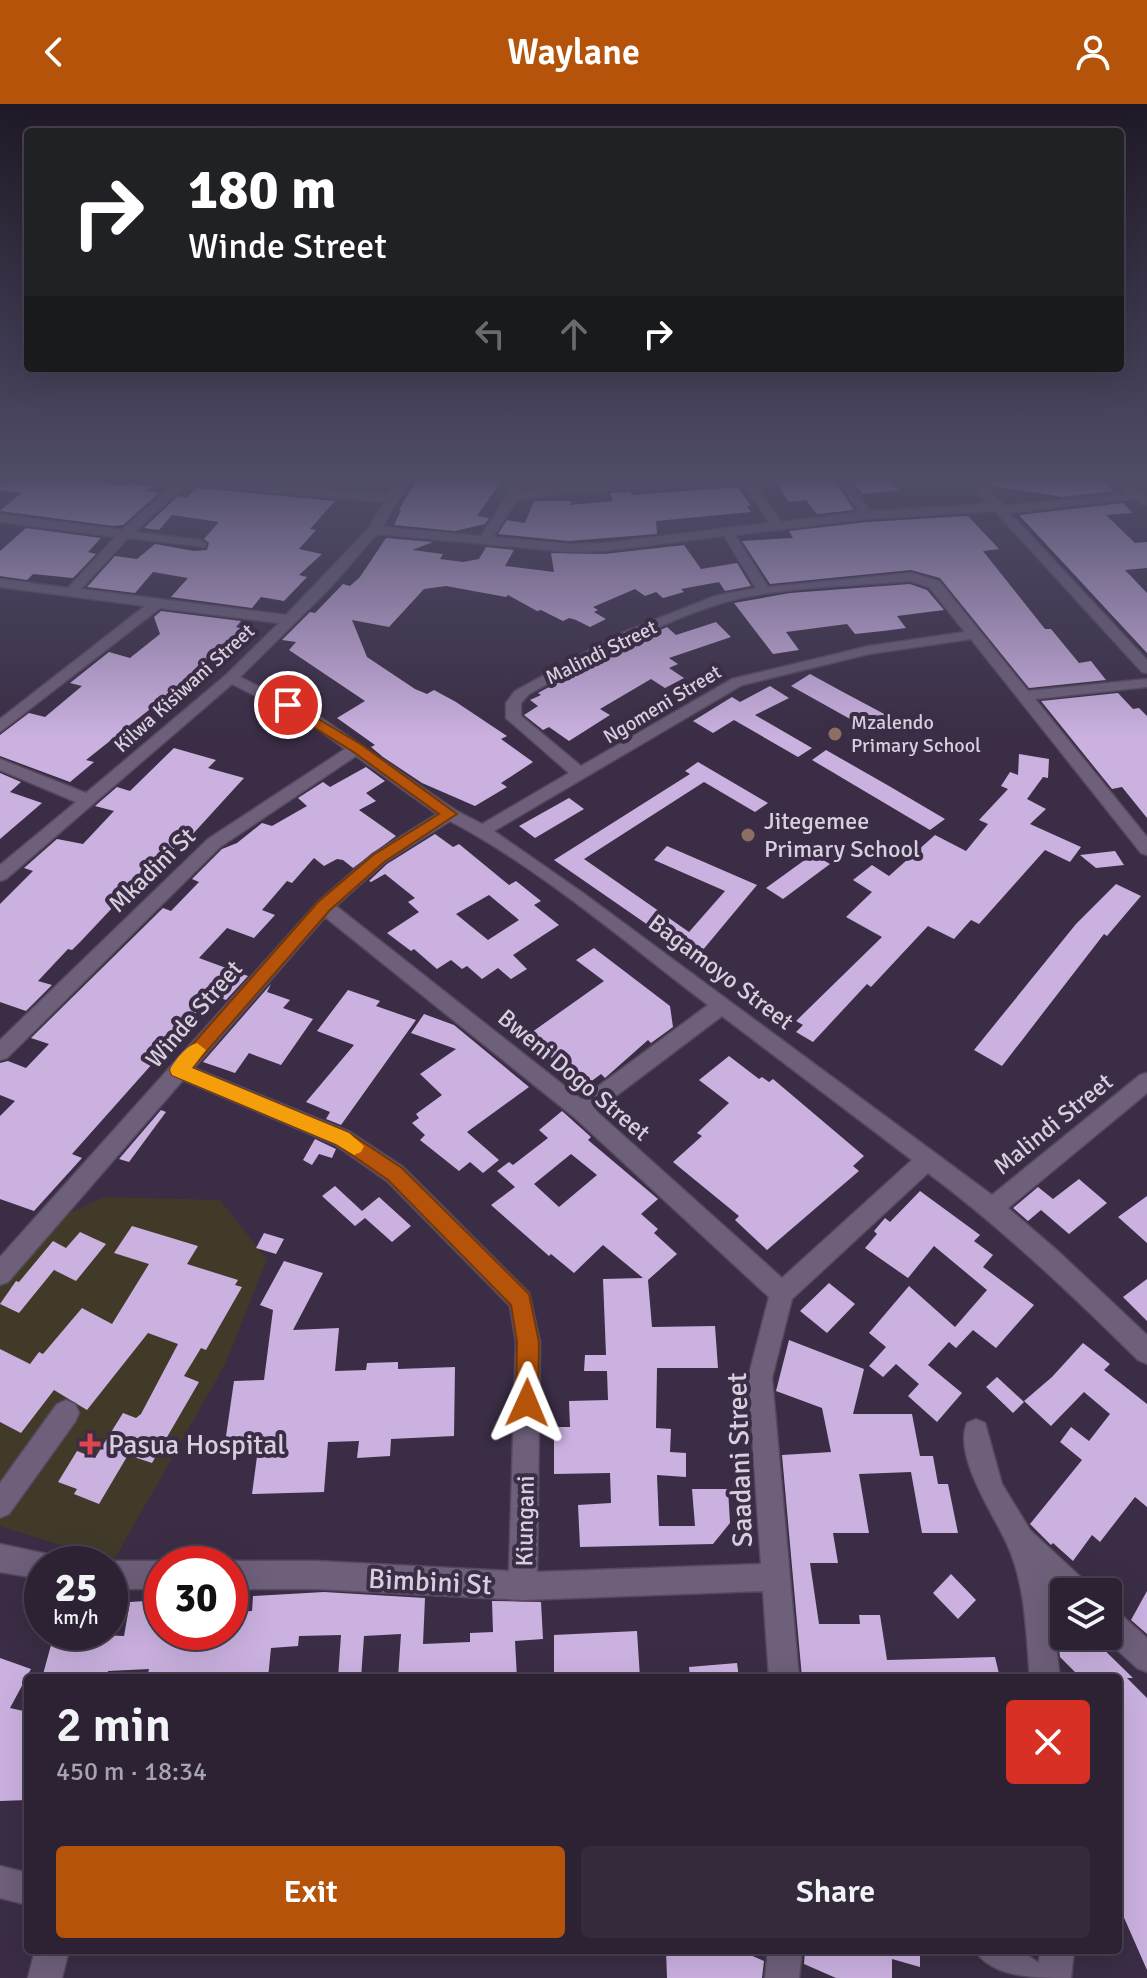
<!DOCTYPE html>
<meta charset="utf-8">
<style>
:root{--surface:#2c2234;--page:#342a3c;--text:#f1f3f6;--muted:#a6a4ac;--line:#483f4f;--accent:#b45309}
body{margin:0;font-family:Signika,sans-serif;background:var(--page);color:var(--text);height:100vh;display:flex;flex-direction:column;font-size:30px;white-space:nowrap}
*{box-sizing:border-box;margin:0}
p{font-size:26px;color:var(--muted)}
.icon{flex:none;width:44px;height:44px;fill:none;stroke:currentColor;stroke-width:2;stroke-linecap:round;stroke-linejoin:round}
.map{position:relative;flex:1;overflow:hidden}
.panel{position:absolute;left:24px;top:1570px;width:1098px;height:280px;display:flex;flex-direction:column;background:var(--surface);border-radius:8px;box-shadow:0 8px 32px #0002,0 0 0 2px var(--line)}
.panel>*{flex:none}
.banner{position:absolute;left:24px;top:24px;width:1100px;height:244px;border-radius:8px;box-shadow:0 8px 32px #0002,0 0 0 2px var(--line);background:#202124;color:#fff;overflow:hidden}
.fabs{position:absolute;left:1050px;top:1474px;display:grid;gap:16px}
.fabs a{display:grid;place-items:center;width:72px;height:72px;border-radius:8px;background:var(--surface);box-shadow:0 8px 32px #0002,0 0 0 2px var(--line);font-size:40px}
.speed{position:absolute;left:24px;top:1442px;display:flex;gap:16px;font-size:40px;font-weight:700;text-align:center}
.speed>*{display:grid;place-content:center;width:104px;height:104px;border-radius:50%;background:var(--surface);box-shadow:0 8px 32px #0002,0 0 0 2px var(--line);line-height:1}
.speed small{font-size:20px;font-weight:400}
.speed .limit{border:12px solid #d22;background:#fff;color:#111}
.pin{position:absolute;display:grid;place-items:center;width:68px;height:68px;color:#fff;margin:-34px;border:4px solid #fff;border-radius:50%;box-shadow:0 2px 8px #0007}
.me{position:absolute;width:88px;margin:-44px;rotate:1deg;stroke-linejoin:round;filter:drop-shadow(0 0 6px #0008)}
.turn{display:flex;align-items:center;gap:28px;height:168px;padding:0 32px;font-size:36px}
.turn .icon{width:104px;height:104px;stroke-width:2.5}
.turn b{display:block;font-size:56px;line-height:68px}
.lanes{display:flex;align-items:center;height:76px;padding:0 32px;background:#0003;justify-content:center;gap:40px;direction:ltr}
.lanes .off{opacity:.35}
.round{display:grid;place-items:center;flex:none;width:84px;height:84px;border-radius:8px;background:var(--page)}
.headline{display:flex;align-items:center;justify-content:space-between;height:136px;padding:0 32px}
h1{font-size:48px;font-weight:600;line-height:60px}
.primary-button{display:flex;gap:16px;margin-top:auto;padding:16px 32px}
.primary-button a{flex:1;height:92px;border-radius:8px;background:var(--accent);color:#fff;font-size:32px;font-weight:600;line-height:92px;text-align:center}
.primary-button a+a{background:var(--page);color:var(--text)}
header{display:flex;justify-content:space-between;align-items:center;height:104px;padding:0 32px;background:var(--accent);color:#fff;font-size:36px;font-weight:600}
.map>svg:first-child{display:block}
.medical{fill:#413a29}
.building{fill:#cbb1e0;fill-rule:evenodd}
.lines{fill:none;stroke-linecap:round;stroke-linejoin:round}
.minor-casing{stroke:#54495d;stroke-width:3}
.minor{fill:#6e5f7a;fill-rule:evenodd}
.route{fill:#b45309;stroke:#753606;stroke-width:2}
.slow{fill:#f59e0b}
.education-dot{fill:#8d6e63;stroke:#3a2d45;stroke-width:3}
.health-dot{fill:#e0444e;stroke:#3a2d45;stroke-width:3}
.labels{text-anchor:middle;stroke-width:8;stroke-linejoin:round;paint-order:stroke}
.far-street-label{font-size:20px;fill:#d7cfde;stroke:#3a2d45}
.far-poi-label{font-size:20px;fill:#d7cfde;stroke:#3a2d45;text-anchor:start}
.poi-label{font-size:24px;fill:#d7cfde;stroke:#3a2d45;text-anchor:start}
.street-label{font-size:24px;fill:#d7cfde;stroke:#3a2d45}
.near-poi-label{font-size:28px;fill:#d7cfde;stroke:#3a2d45;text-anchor:start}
.near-street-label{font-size:28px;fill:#d7cfde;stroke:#3a2d45}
</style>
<header><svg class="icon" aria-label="back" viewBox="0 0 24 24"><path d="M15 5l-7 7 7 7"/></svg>Waylane<svg class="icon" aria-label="person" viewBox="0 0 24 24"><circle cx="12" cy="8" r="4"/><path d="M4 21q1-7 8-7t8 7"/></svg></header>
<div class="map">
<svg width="1147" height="1874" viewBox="0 0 1147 1874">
<rect width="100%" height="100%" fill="#3a2d45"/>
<path class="medical" d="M104 1093 220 1096 267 1155 226 1259 113 1458 0 1422V1181L57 1115Z"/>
<g class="building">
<path d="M10 373 82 375 124 382 127 379 152 382 146 387 159 389 123 421 113 422 0 407 21 389 0 386V381Z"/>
<path d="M419 373H470L469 375 500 379 477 412 489 414 485 420 455 427 394 421 401 406 399 405Z"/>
<path d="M772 373H832L854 406 817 410 806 396 789 398Z"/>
<path d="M851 373H888L899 386 862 390Z"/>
<path d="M992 373H1100L1113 387 1063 393 992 382Z"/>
<path d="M738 383 751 402H747L751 408 656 417 657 430 569 437 498 430 507 416 525 419 534 397H572L570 401 613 397 610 389 630 388 632 391Z"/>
<path d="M197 384 335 397 310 425 316 426 299 445 322 450 299 471 307 473 284 497 261 493 252 504 171 493 188 474 153 468 135 489 87 483 115 452 137 455 155 440 194 447 207 446 209 439 204 435 219 418 172 411 159 426 144 424 178 392 187 393Z"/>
<path d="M1123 399 1132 409 1106 411 1135 439 1147 438V464L1125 466 1147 489V549L1019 411Z"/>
<path d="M968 412 999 445 983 447 1045 525H1051L1079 559 1091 557 1106 576 1029 584 940 474 911 466 770 480 742 437 793 434 789 427 867 418Z"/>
<path d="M26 424 101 434 88 448 96 450 73 474 33 470 27 476 0 472V447Z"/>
<path d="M386 434 433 438 412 446 443 450 440 455 463 458 479 455 486 443 514 446 505 462 554 468 551 449 604 450 684 441 701 465 737 459 751 482 725 487 719 478 681 485 684 488 663 494 656 488 645 492 635 485 593 503 598 506 594 508 606 515 590 523 576 516 569 514 563 517 541 506 537 507 508 491 506 493 446 482 424 485 389 523 352 516 367 553 415 585 427 590 434 586 456 598 507 632 501 635 533 658 501 679 507 683 475 702 422 679 383 653 371 643 375 641 337 614 365 597 289 546 296 538 282 536 310 508 315 509 343 480 350 482 360 473Z"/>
<path d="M910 480 927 486 944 506 897 512 906 524 883 527 855 530 847 520 786 528 799 546 773 550 734 499 790 489Z"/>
<path d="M161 507 241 517 236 523 246 526 214 553 218 554 203 568 198 567 86 656 94 658 70 678 0 652V631L29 609 45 613 82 582 70 579 109 548 130 554 160 530 154 513Z"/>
<path d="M716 518 731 533 669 554 678 560 669 564 684 574 665 584 651 575 600 605 610 611 569 637 549 623 543 626 524 611 538 602 530 596 541 591 538 589 625 542 667 523 676 531Z"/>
<path d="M810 570 843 588 888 612 868 625 791 582Z"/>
<path d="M770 582 789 594 755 611 812 644 798 653 734 616 713 629 693 617 732 593 740 598Z"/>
<path d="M1118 589 1133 605 1139 604 1147 612V714L1122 683 1112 685 1041 597Z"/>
<path d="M174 644 216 656 208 664 244 674 191 732 187 731 167 752 162 751 82 836 72 846 68 845 38 877 52 881 26 907 0 898V800L33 767 24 764 57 735 83 740 114 707 95 702 117 683 130 687Z"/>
<path d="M826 646 889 682 945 715 930 726 812 656Z"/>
<path d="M1019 650 1049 655 1048 674 1043 673 1027 695 1046 705 1030 720 1081 743 1070 758 1045 746 979 820 971 816 954 835 928 822 871 883 867 880 813 938 796 928 803 921 796 917 882 833 846 813 872 788 853 776 872 761 889 772 935 731 966 747 988 720 979 716 1008 685 1001 682 1010 668 1018 671Z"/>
<path d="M698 658 768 699 755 708 704 678 584 755 689 828 725 787 654 756 667 742 757 781 702 847 664 828 661 830 554 756 690 670 685 667Z"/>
<path d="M366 663 385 677 366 689 376 697 359 706 396 732 353 764 343 756 337 755 324 762 314 754 292 779 287 777 262 806 275 811 254 834 227 824 199 854 248 872 226 896 210 890 185 923 72 1050 82 1054 34 1107 0 1095V1012L15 997 0 991V959L8 957 26 964 49 940 31 934 163 804 171 807 199 778 192 775 222 745 237 739 262 719 272 722 307 702 298 694 323 678 330 683Z"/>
<path d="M0 669 21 678 10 688 42 699 0 735Z"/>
<path d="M569 694 584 705 535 734 519 722Z"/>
<path d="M435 730 453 743 459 740 509 781 516 777 541 797 534 801 559 821 513 851 527 865 511 875 498 864 482 875 467 862 462 865 451 856 437 865 414 845 411 847 387 829 419 808 408 798 415 794 385 770 371 778 369 777 387 760ZM489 791 519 816 488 836 456 810Z"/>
<path d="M1115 747 1124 761 1096 764 1080 751Z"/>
<path d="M813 750 830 760 783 795 766 784Z"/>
<path d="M1116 780 1141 792 1107 832 1104 830 1002 962 974 946 1076 820Z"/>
<path d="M594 844 670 902 673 923 651 939 648 936 605 974 601 970 589 979 580 972 571 978 552 962 557 958 525 933 604 877 576 856Z"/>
<path d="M271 880 267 888 290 896 283 904 313 915 281 961 249 949 235 969 203 958Z"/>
<path d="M348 886 380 897 376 902 416 916 341 1021 326 1015 330 1008 306 998 354 941 317 927Z"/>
<path d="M424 910 454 921 529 983 467 1028 499 1056 483 1069 470 1058 459 1067 420 1036 425 1031 412 1019 419 1014 416 1010 442 991 420 970 456 945 411 929Z"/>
<path d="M729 952 759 975 762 973 769 978 773 975 864 1052 853 1062 859 1067 767 1146 735 1116 739 1112 673 1058 702 1032 697 1029 729 999 699 976Z"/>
<path d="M161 1006 166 1008 129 1058 119 1055Z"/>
<path d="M562 1007 591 1033 588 1036 658 1095 641 1110 658 1125 654 1129 677 1150 648 1176 652 1223 715 1222 718 1264H657L656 1324 671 1325 670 1348 686 1349V1373L657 1371 659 1422H695L692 1385H728L730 1419 713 1440 580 1443 578 1401 611 1399 610 1369 554 1370V1323H570L569 1297 608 1296 607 1267H584L585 1251H606L603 1175 643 1174 603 1141 574 1169 551 1150 549 1152 491 1101 515 1083 497 1067 509 1058 513 1061 548 1034 539 1026ZM571 1050 597 1071 559 1103 534 1080Z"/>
<path d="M315 1035 336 1045 332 1054 319 1050 312 1061 303 1056Z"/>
<path d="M1079 1075 1107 1099 1069 1130 1041 1106 1028 1117 1013 1104 1038 1083 1053 1095Z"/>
<path d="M335 1082 362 1107 379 1093 411 1122 392 1138 365 1114 355 1122 322 1092Z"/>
<path d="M920 1087 980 1131 974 1137 993 1151 983 1163 1034 1201 996 1244 973 1226 956 1244 949 1238 928 1261 962 1289 937 1318 908 1292 919 1280 896 1260 883 1273 869 1262 886 1243 869 1229 909 1182 955 1223 987 1186 934 1142 908 1174 865 1144 877 1130 874 1127 885 1114 890 1118Z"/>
<path d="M1147 1092V1139L1118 1113Z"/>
<path d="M132 1122 198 1142 187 1160 238 1176 235 1181 242 1183 206 1246 201 1244 184 1272 199 1278 152 1359 128 1351 99 1400 74 1390 77 1385 58 1378 77 1347 95 1354 123 1309 136 1314 141 1310 178 1240 148 1229 87 1306 54 1286 21 1329 0 1318V1245L30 1260 39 1248 43 1250 82 1204 112 1220 149 1160 114 1149Z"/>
<path d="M80 1128 106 1140 76 1177 54 1166 19 1209 0 1200 16 1177 19 1178 53 1137 66 1144Z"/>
<path d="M264 1129 284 1135 276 1150 256 1144Z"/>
<path d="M284 1157 323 1169 293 1226 339 1224 335 1267 366 1266 367 1259 398 1258V1265L455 1263 454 1332 391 1335 390 1352 357 1354 359 1337 328 1338 324 1388 252 1390 258 1345 224 1346 234 1277 264 1276 273 1206 260 1201Z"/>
<path d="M1147 1175V1217L1123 1193Z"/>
<path d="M829 1179 855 1200 827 1229 800 1207Z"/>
<path d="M789 1236 864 1265 853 1310H912L920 1352H933L938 1380H948L958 1429H922L911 1368 859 1370 869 1429H833L838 1459H810L819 1520H860L859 1511H880L887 1556 995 1553 1000 1574H802L782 1351 831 1348 822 1304 776 1287Z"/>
<path d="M1083 1239 1110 1260 1104 1266 1147 1300V1403L1135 1393 1100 1438 1092 1431 1073 1457 1053 1439 1051 1441 1030 1420 1082 1356 1060 1338 1071 1323 1089 1337 1110 1310 1084 1288 1051 1322 1024 1297 1052 1273Z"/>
<path d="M997 1273 1024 1298 1013 1309 986 1283Z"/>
<path d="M951 1470 976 1496 958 1515 933 1489Z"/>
<path d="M1147 1487V1530L1131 1516Z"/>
<path d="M324 1488 425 1494 423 1540 470 1538V1529L493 1528 492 1497 541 1498 543 1535 515 1537 517 1574H398L401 1530 364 1532 361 1574H338L341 1531 299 1532 298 1542 271 1544 268 1574H147L149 1565 108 1567 107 1574H42L51 1541 95 1542 97 1531 124 1532 130 1498 162 1496V1528H230V1508L252 1507 253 1492Z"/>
<path d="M637 1527 640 1574H554V1531Z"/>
<path d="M1062 1532H1090L1133 1574H1127L1147 1594V1866L1118 1800V1574H1081L1060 1553 1058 1536Z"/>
<path d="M0 1554 31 1565 10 1604 28 1608V1696L0 1697Z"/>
<path d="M737 1559 739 1574H690L689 1563Z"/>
<path d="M666 1846H749L748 1850 764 1857 762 1874H667Z"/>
<path d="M805 1846H920V1863L892 1855V1874H836L804 1860Z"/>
</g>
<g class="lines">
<g class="minor-casing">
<g id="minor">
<path d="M137 373H183L388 391 399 373H411L382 423 481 432 519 373H531L521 388 567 381 751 373 781 418 859 408 835 373H847L870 407 988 400 964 373H976L1004 402 1127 389 1111 373H1124L1147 393V400L1144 401 1135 395 1010 409 1147 556V569L1142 568 995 407 867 415 735 431 768 483 911 469 939 477 1028 587 1147 575V583L1035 595 1147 733V751L1141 749 971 535 869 550 742 581 494 727 583 789 992 1091 1140 971 1147 969V989L1008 1104 1059 1148 1147 1231V1260L1138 1256C1071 1190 1004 1126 928 1069L792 1195 772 1274 799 1574H769L763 1487 523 1496 317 1485H230V1460H223L230 1457H317L509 1467 516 1238 510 1202 387 1077 334 1040 183 976 8 1178 0 1181V1153L318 798 373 750 437 710 356 652 220 743 7 954 0 956V936L208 735 345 645 310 619 232 580 6 775 0 777V761L76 698 0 666V655L86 689 226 571 279 519 160 504 0 628V615L145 502 0 483V475L68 484 115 433 0 418V410L122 426 174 379 143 377ZM186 380 384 398 369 424 286 511 81 485 128 434 205 443 206 440 200 436 135 428ZM744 380 770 419 604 439 569 440 493 433 516 397 567 388ZM377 430 569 448 604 447 724 432 756 484 715 492 617 531 515 587 506 599V614L569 669 482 720 455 706 320 613 240 573 328 486ZM910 477 929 483 965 528 869 542 732 575 581 662 521 612V599L529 590C592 556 654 520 722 499 774 483 855 482 910 477ZM450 717C541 765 626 839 708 901L581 995 336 802 385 758ZM325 813 574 1013 769 1193 748 1274 761 1460 537 1468 540 1238 529 1189 403 1063 350 1028 194 964ZM722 912 912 1056 782 1174 596 1007Z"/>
<path d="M66 1296 75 1300 79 1309 75 1318 9 1410 0 1414V1379L57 1300Z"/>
<path d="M976 1315 985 1319 1002 1380 1030 1426 1086 1478 1090 1488H1064V1496L1048 1480 1060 1574H1030C1026 1530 1026 1481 1007 1440 994 1411 953 1352 967 1319Z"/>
<path d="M0 1440 52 1451 55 1460H42V1475L0 1468Z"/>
<path d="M110 1457H162L169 1460H162V1485H110V1460H103Z"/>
<path d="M1108 1504 1118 1508 1147 1534V1568L1137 1564 1102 1532H1108Z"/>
<path d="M0 1762 28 1769V1801L0 1794Z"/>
<path d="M35 1846H69L62 1874H28Z"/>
<path d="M768 1846H802L799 1874H765Z"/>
<path d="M975 1846H1020L1039 1859 1040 1846H1074L1071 1874C1037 1874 991 1874 975 1846Z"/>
</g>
</g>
<use href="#minor" class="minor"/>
</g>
<linearGradient id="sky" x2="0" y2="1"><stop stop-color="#201926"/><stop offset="0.59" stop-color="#4f4c68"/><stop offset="1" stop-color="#4f4c68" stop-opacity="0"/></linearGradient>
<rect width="1147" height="635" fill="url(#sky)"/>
<path class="route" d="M288 597 362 641 457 710 384 758 330 806 192 964 349 1029 402 1064 529 1190 539 1238 538 1299 535 1307 527 1310 519 1307 516 1299 517 1238 511 1201 388 1076 336 1040 172 971 170 966 318 798 373 751 439 710 352 647 283 604V598Z"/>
<path class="slow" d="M197 939 206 946 192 964 349 1029 364 1042 361 1048 354 1051 336 1040 172 971 170 966C175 956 186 942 197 939Z"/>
<g class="education-dot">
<circle cx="835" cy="630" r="8"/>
<circle cx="748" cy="731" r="8"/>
</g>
<path class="health-dot" d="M86 1328h8v8h8v8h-8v8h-8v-8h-8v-8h8z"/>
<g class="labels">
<g class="far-street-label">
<text transform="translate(601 548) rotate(-26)" y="7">Malindi Street</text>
<text transform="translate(184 584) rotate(-42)" y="7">Kilwa Kisiwani Street</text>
<text transform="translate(662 600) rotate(-31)" y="7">Ngomeni Street</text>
</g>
<g class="far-poi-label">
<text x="851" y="625">Mzalendo<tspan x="851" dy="23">Primary School</tspan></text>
</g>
<g class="poi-label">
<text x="764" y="725">Jitegemee<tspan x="764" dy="28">Primary School</tspan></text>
</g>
<g class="street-label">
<text transform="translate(152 766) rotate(-44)" y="8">Mkadini St</text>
<text transform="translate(721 868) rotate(37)" y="8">Bagamoyo Street</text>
<text transform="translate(194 910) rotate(-49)" y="8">Winde Street</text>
<text transform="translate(574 971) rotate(40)" y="8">Bweni Dogo Street</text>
<text transform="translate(1053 1020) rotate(-39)" y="8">Malindi Street</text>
<text transform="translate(525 1417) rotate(-89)" y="8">Kiungani</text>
</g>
<g class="near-poi-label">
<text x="108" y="1350">Pasua Hospital</text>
</g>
<g class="near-street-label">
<text transform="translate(739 1356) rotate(-92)" y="10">Saadani Street</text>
<text transform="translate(430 1477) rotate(3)" y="10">Bimbini St</text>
</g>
</g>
</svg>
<div class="fabs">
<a><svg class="icon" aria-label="layers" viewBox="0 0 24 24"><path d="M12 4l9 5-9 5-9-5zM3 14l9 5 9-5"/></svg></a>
</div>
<div class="speed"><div>25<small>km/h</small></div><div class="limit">30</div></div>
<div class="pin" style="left:288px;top:601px;background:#d93025"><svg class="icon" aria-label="arrive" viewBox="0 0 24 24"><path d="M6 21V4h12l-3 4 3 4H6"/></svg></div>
<svg class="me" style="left:527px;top:1299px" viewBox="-20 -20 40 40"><path d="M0-17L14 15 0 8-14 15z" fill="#b45309" stroke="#fff" stroke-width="4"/></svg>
<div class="banner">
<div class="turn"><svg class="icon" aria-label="right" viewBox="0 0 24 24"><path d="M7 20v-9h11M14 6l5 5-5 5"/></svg><div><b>180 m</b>Winde Street</div></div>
<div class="lanes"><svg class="icon off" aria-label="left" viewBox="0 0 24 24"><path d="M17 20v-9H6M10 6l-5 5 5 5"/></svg><svg class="icon off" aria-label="ahead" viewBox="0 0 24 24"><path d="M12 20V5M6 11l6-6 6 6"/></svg><svg class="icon" aria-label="right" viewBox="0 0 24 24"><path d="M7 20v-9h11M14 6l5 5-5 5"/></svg></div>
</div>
<section class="panel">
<div class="headline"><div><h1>2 min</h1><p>450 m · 18:34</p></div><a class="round" style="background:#d93025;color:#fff"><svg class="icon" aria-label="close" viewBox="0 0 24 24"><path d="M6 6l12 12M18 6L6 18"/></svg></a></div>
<div class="primary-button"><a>Exit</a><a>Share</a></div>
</section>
</div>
